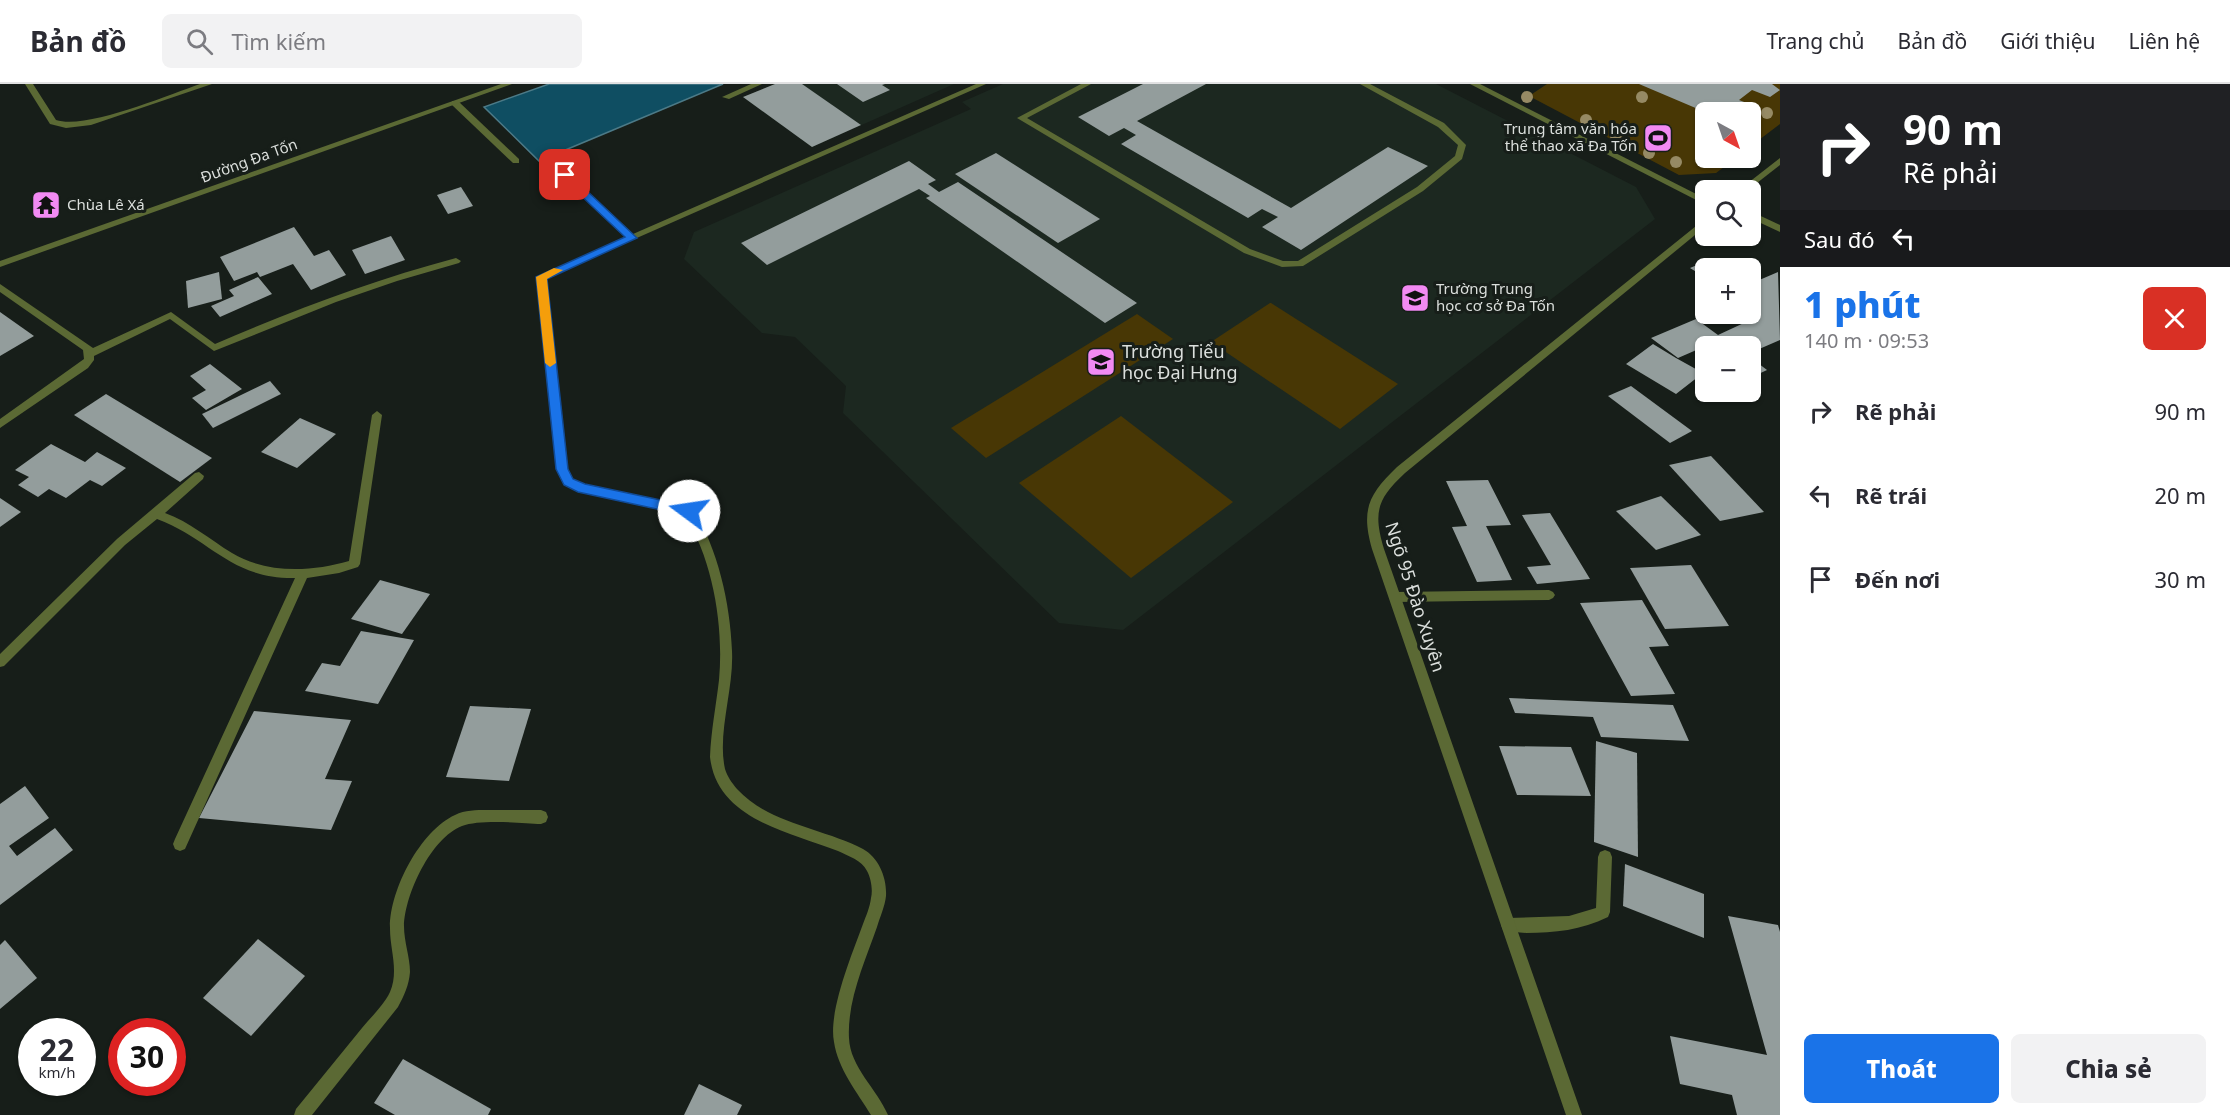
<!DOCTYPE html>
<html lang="vi">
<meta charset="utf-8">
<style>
:root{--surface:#fff;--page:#f2f2f3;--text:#2b2b33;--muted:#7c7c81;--line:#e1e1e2;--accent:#1a73e8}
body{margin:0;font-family:"Noto Sans",sans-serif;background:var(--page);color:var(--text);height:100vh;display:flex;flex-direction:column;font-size:22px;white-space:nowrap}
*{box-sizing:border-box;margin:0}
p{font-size:20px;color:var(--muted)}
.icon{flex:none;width:33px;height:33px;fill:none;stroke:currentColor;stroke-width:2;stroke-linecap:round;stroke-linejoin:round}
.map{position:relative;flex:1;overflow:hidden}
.side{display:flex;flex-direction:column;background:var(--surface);width:450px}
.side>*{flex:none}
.hud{background:#202124;color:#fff;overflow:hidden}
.needle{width:39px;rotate:140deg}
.controls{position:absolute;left:1695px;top:18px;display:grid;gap:12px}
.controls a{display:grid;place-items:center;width:66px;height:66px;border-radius:9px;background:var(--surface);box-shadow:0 2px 4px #0004;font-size:30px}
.speed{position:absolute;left:18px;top:934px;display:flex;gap:12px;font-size:30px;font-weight:700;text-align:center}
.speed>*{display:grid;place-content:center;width:78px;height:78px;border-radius:50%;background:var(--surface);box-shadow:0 2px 4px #0004;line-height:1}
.speed small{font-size:15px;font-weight:400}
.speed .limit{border:9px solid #d22;background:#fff;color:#111}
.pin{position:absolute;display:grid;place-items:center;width:51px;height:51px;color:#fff;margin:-26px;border-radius:12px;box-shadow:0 3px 9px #0006}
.me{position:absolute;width:66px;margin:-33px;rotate:284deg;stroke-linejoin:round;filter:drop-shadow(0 0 4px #0008)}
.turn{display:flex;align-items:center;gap:21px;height:126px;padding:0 24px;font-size:27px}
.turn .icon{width:78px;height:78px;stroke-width:2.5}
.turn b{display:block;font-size:42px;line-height:51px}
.then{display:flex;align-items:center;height:57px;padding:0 24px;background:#0003;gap:12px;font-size:22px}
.round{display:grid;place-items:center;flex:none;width:63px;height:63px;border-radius:9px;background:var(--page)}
.head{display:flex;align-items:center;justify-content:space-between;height:102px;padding:0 24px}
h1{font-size:36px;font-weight:800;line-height:45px;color:var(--accent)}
.cta{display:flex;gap:12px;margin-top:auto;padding:12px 24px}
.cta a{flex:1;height:69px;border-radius:9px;background:var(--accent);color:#fff;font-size:24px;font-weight:800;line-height:69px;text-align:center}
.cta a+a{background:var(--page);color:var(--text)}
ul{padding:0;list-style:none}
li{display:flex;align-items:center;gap:18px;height:84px;padding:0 24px}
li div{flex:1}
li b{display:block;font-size:22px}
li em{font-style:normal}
header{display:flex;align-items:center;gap:36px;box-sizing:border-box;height:84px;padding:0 30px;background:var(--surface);border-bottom:2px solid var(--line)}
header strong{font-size:28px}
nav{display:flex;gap:33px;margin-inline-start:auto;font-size:21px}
.search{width:420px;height:54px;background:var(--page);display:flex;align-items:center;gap:15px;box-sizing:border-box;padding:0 21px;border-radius:9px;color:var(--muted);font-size:22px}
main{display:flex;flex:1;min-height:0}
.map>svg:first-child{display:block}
.built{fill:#1c2820}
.green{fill:#483705}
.water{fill:#0f4e62;stroke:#4c7a87;stroke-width:1.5}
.building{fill:#939d9c}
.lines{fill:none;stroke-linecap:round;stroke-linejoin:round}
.service{fill:#5b6934;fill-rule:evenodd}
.minor{fill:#5b6934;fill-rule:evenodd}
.tertiary{fill:#5b6934;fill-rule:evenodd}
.tree{fill:#968a64}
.route{fill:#1a73e8;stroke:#114b97;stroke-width:1.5}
.slow{fill:#f59e0b}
.labels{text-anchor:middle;stroke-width:6;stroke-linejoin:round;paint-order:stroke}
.far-poi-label{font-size:15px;fill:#dbdfdc;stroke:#171e19;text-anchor:start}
.far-street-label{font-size:15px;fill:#dbdfdc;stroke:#171e19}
.poi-label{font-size:18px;fill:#dbdfdc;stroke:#171e19;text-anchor:start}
.street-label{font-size:18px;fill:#dbdfdc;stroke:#171e19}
</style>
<header>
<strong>Bản đồ</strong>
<div class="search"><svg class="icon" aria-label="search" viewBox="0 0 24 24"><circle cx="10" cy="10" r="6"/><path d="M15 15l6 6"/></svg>Tìm kiếm</div>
<nav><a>Trang chủ</a><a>Bản đồ</a><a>Giới thiệu</a><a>Liên hệ</a></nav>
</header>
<main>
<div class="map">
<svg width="1780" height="1031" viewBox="0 0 1780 1031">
<rect width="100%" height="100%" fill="#171e19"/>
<g class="built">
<path d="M775 0H954L812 63 743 13Z"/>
<path d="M1003 0H1436L1636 103 1655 135 1123 546 1059 539 843 329 846 302 795 253 762 249 684 175 694 148 971 25 962 18Z"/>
</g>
<g class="green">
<path d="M1547 0H1780V40L1751 62 1750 28H1706V74H1736L1716 89 1679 91 1529 12Z"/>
<path d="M1270 219H1271L1398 300 1340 345 1211 258Z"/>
<path d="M1137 230 1173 255 986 374 951 344Z"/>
<path d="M1121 332 1233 418 1131 494 1019 399Z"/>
</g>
<path class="water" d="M549 0H723L539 77 484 23Z"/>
<g class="building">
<path d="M775 0H802L861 41 812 63 743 13Z"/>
<path d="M837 0H885L882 1 890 6 863 18Z"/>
<path d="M1143 0H1206L1137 37 1291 124 1388 63 1428 82 1301 166 1262 143 1278 133 1262 125 1248 134 1121 60 1136 51 1124 44 1109 52 1078 33Z"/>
<path d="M1639 0H1772L1780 6 1770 13 1752 6 1739 16 1757 23 1750 28H1735L1727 25 1722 28H1705Z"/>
<path d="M996 69 1100 135 1058 159 955 90Z"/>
<path d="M909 77 936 96 928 100 939 108 958 98 1137 219 1105 239 926 114 930 112 919 105 767 181 741 159Z"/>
<path d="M461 103 473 122 448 130 437 111Z"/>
<path d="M294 143 314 172 329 166 346 191 311 206 293 180 260 193 257 188 234 197 220 173Z"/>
<path d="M391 152 405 176 365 190 352 166Z"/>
<path d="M1711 175 1726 184H1706V194L1690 184Z"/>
<path d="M219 188 222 215 188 224 186 197Z"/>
<path d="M1778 188 1780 256 1750 269V262H1706V267L1701 264 1678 274 1651 254 1696 235 1718 251 1761 231 1750 225V200Z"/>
<path d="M258 193 272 210 220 233 211 222 234 212 229 206Z"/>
<path d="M0 228 34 252 0 272Z"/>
<path d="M1653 260 1676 274 1703 289 1676 310 1626 280Z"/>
<path d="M1750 273 1767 286 1750 294Z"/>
<path d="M210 280 242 305 206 326 192 314 206 306 190 292Z"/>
<path d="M270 297 281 310 213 344 202 330Z"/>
<path d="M1631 302 1692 347 1670 359 1608 312Z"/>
<path d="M106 310 212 374 180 398 74 331Z"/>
<path d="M300 334 336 350 297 384 261 368Z"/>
<path d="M51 360 85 378 97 368 126 384 102 402 90 396 66 414 49 405 38 413 18 401 29 393 15 386Z"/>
<path d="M1711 372 1764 428 1720 437 1669 381Z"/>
<path d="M1488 396 1511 441 1486 442 1512 496 1477 498 1452 443 1467 442 1446 397Z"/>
<path d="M1661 412 1701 451 1656 466 1616 427Z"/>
<path d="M0 414 21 428 0 443Z"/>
<path d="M1550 429 1590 495 1537 500 1527 483 1551 481 1522 431Z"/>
<path d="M1691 481 1729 542 1665 545 1630 484Z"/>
<path d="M380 496 430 510 402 550 351 535Z"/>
<path d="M1642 516 1669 562 1649 563 1675 610 1631 612 1580 519Z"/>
<path d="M361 547 414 556 378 620 305 607 322 579 340 582Z"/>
<path d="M1509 614 1673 621 1689 657 1601 653 1593 633 1515 629Z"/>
<path d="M470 622 531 625 509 697 446 693Z"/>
<path d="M254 627 351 636 325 695 352 697 331 746 199 734Z"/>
<path d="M1596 657 1637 669 1638 773 1594 758Z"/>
<path d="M1499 662 1571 663 1591 712 1517 711Z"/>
<path d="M25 702 49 734 9 762 17 772 55 744 73 766 0 821V720Z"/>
<path d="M1625 780 1704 810V854L1623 822Z"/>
<path d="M1728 832 1778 841 1780 848V1031H1737L1732 1011 1680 1000 1670 952 1767 971Z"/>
<path d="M258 855 305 892 251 952 203 914Z"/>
<path d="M5 856 37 894 0 925V861Z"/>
<path d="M403 975 491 1025 488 1031H395L374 1019Z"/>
<path d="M699 1000 742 1021 737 1031H684Z"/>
</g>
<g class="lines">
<g class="service">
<path d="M25 0H33L56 36C86 46 168 11 200 0H212L91 41 66 44 50 40Z"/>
<path d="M751 0H762L729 15 722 13Z"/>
<path d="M1081 0H1091L1027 34 1250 165 1283 177H1298L1417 103 1455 72 1458 61 1438 43 1360 0H1370L1444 39 1466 61 1462 75 1423 107 1303 182 1282 183 1244 169 1017 34Z"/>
<path d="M452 17H458L519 75V79H513L452 21Z"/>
<path d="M1750 127 1780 141V148L1750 134Z"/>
<path d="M456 174 461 177 459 179 397 197 336 218 214 267 170 235 94 272V276L88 284 0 344V335L84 275 83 266 0 208V200L93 264 171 228 215 260C294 226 373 196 456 174Z"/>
<path d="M377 327 382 331 360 480 358 483 339 489 307 494 185 765 180 767 175 765 173 760 175 755 295 494C230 495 211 455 157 435L125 461 4 582 0 583V570L117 455 195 389 199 388 204 392 203 395 165 429C190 438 209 455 232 469 267 490 311 488 349 477L372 331Z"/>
<path d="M1549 506 1553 508 1555 511 1553 514 1549 516 1395 518 1391 517 1389 513 1391 509 1395 508Z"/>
<path d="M487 726H541L546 728 548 733 546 738 541 740C521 739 480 735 462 742 431 754 405 810 404 842 404 858 410 873 410 888 409 901 404 912 398 923L312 1031H294L296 1025C318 998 340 971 362 944 371 933 384 921 390 908 399 887 390 866 390 845 389 807 420 747 455 731 465 726 476 726 487 726Z"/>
<path d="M1605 766 1610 768 1612 773 1610 828 1608 833C1581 846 1555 849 1526 849 1518 848 1510 849 1503 846L1501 841 1503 836 1508 834 1569 832 1596 824 1598 773 1600 768Z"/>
</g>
<g class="minor">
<path d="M976 0H986L546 194 567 385 572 395 584 401 693 424C718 466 730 518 732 567 734 605 717 649 725 685 727 692 732 699 737 705 769 740 823 744 863 765 879 774 887 794 886 812 885 822 880 833 877 843 865 877 847 917 849 954 850 983 877 1005 888 1031H871C857 1008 838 985 834 958 828 928 852 870 863 840 866 832 870 823 871 814 873 806 871 794 867 787 862 776 848 772 838 767 790 748 717 736 710 673 711 647 716 622 719 596 724 542 713 477 685 431L578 408 564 401 557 385 536 193 625 153 544 75 551 73 633 150Z"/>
<path d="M1470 0H1480L1706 115V121Z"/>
<path d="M1780 74V81L1748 106H1739Z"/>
<path d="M1706 134V142L1405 389C1377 415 1373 428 1384 465L1582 1031H1566L1372 465C1361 426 1368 411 1397 383Z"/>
</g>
<path class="tertiary" d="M501 0H512L0 183V177Z"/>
</g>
<g class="tree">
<circle cx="1527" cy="13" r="6"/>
<circle cx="1642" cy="13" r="6"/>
<circle cx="1767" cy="29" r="6"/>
<circle cx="1586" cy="36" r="6"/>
<circle cx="1616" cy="52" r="6"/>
<circle cx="1649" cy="69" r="6"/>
<circle cx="1676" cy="78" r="6"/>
</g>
<path class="route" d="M561 89H568L637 154 547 195 568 385 573 395 585 400 689 422 693 423V430L689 432 578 408 564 401 556 385 536 193 625 153 561 93Z"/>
<path class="slow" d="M554 184 563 186 547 195 556 279 550 283 545 279 536 193Z"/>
<defs>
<g id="stadium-square" transform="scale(1.5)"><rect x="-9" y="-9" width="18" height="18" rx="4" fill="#f28af3" stroke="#171e19"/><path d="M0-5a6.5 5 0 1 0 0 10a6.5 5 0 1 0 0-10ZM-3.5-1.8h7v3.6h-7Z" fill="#111"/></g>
<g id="temple-square" transform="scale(1.5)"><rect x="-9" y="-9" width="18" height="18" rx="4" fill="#f28af3" stroke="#171e19"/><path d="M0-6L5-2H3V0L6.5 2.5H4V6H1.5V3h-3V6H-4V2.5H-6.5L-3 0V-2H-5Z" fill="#111"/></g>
<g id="school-square" transform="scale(1.5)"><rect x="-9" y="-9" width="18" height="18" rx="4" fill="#f28af3" stroke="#171e19"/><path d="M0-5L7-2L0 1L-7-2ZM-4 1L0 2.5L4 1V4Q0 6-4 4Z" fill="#111"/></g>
</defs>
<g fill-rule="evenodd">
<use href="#stadium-square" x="1658" y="54"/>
<use href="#temple-square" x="46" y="121"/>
<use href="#school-square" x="1415" y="214"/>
<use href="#school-square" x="1101" y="278"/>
</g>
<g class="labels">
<g class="far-poi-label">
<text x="1637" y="50" text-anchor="end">Trung tâm văn hóa<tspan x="1637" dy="17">thể thao xã Đa Tốn</tspan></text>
<text x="67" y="126">Chùa Lê Xá</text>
<text x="1436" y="210">Trường Trung<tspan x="1436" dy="17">học cơ sở Đa Tốn</tspan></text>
</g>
<g class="far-street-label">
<text transform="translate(249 77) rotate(-20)" y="5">Đường Đa Tốn</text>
</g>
<g class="poi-label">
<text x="1122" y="274">Trường Tiểu<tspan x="1122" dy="21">học Đại Hưng</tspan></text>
</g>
<g class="street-label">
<text transform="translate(1415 513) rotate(72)" y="6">Ngõ 95 Đào Xuyên</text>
</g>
</g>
</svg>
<div class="controls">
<a><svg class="needle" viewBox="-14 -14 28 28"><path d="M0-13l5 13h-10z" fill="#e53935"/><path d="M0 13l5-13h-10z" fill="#7c7c81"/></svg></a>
<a><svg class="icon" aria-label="search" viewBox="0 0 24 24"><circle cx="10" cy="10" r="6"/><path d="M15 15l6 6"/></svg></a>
<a>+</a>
<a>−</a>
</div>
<div class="speed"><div>22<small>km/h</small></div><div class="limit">30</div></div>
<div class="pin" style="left:565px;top:91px;background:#d93025"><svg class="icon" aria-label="arrive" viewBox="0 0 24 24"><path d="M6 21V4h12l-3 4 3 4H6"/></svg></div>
<svg class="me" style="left:689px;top:427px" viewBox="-20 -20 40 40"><circle r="19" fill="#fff"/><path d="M0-13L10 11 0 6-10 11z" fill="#1a73e8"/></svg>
</div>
<section class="side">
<div class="hud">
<div class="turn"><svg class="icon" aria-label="right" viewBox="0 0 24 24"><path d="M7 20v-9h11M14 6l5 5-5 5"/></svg><div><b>90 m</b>Rẽ phải</div></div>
<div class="then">Sau đó<svg class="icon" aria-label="left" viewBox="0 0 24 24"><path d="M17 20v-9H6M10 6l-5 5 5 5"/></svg></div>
</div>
<div class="head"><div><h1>1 phút</h1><p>140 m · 09:53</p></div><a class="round" style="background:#d93025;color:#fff"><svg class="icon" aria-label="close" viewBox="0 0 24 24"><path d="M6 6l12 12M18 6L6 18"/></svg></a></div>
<ul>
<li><svg class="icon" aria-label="right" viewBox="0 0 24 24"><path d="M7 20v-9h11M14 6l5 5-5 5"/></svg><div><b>Rẽ phải</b></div><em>90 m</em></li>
<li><svg class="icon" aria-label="left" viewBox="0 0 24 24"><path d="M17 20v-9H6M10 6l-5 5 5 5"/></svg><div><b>Rẽ trái</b></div><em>20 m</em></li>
<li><svg class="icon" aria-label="arrive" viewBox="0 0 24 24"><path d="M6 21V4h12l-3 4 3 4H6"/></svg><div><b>Đến nơi</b></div><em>30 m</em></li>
</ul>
<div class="cta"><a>Thoát</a><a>Chia sẻ</a></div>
</section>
</main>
